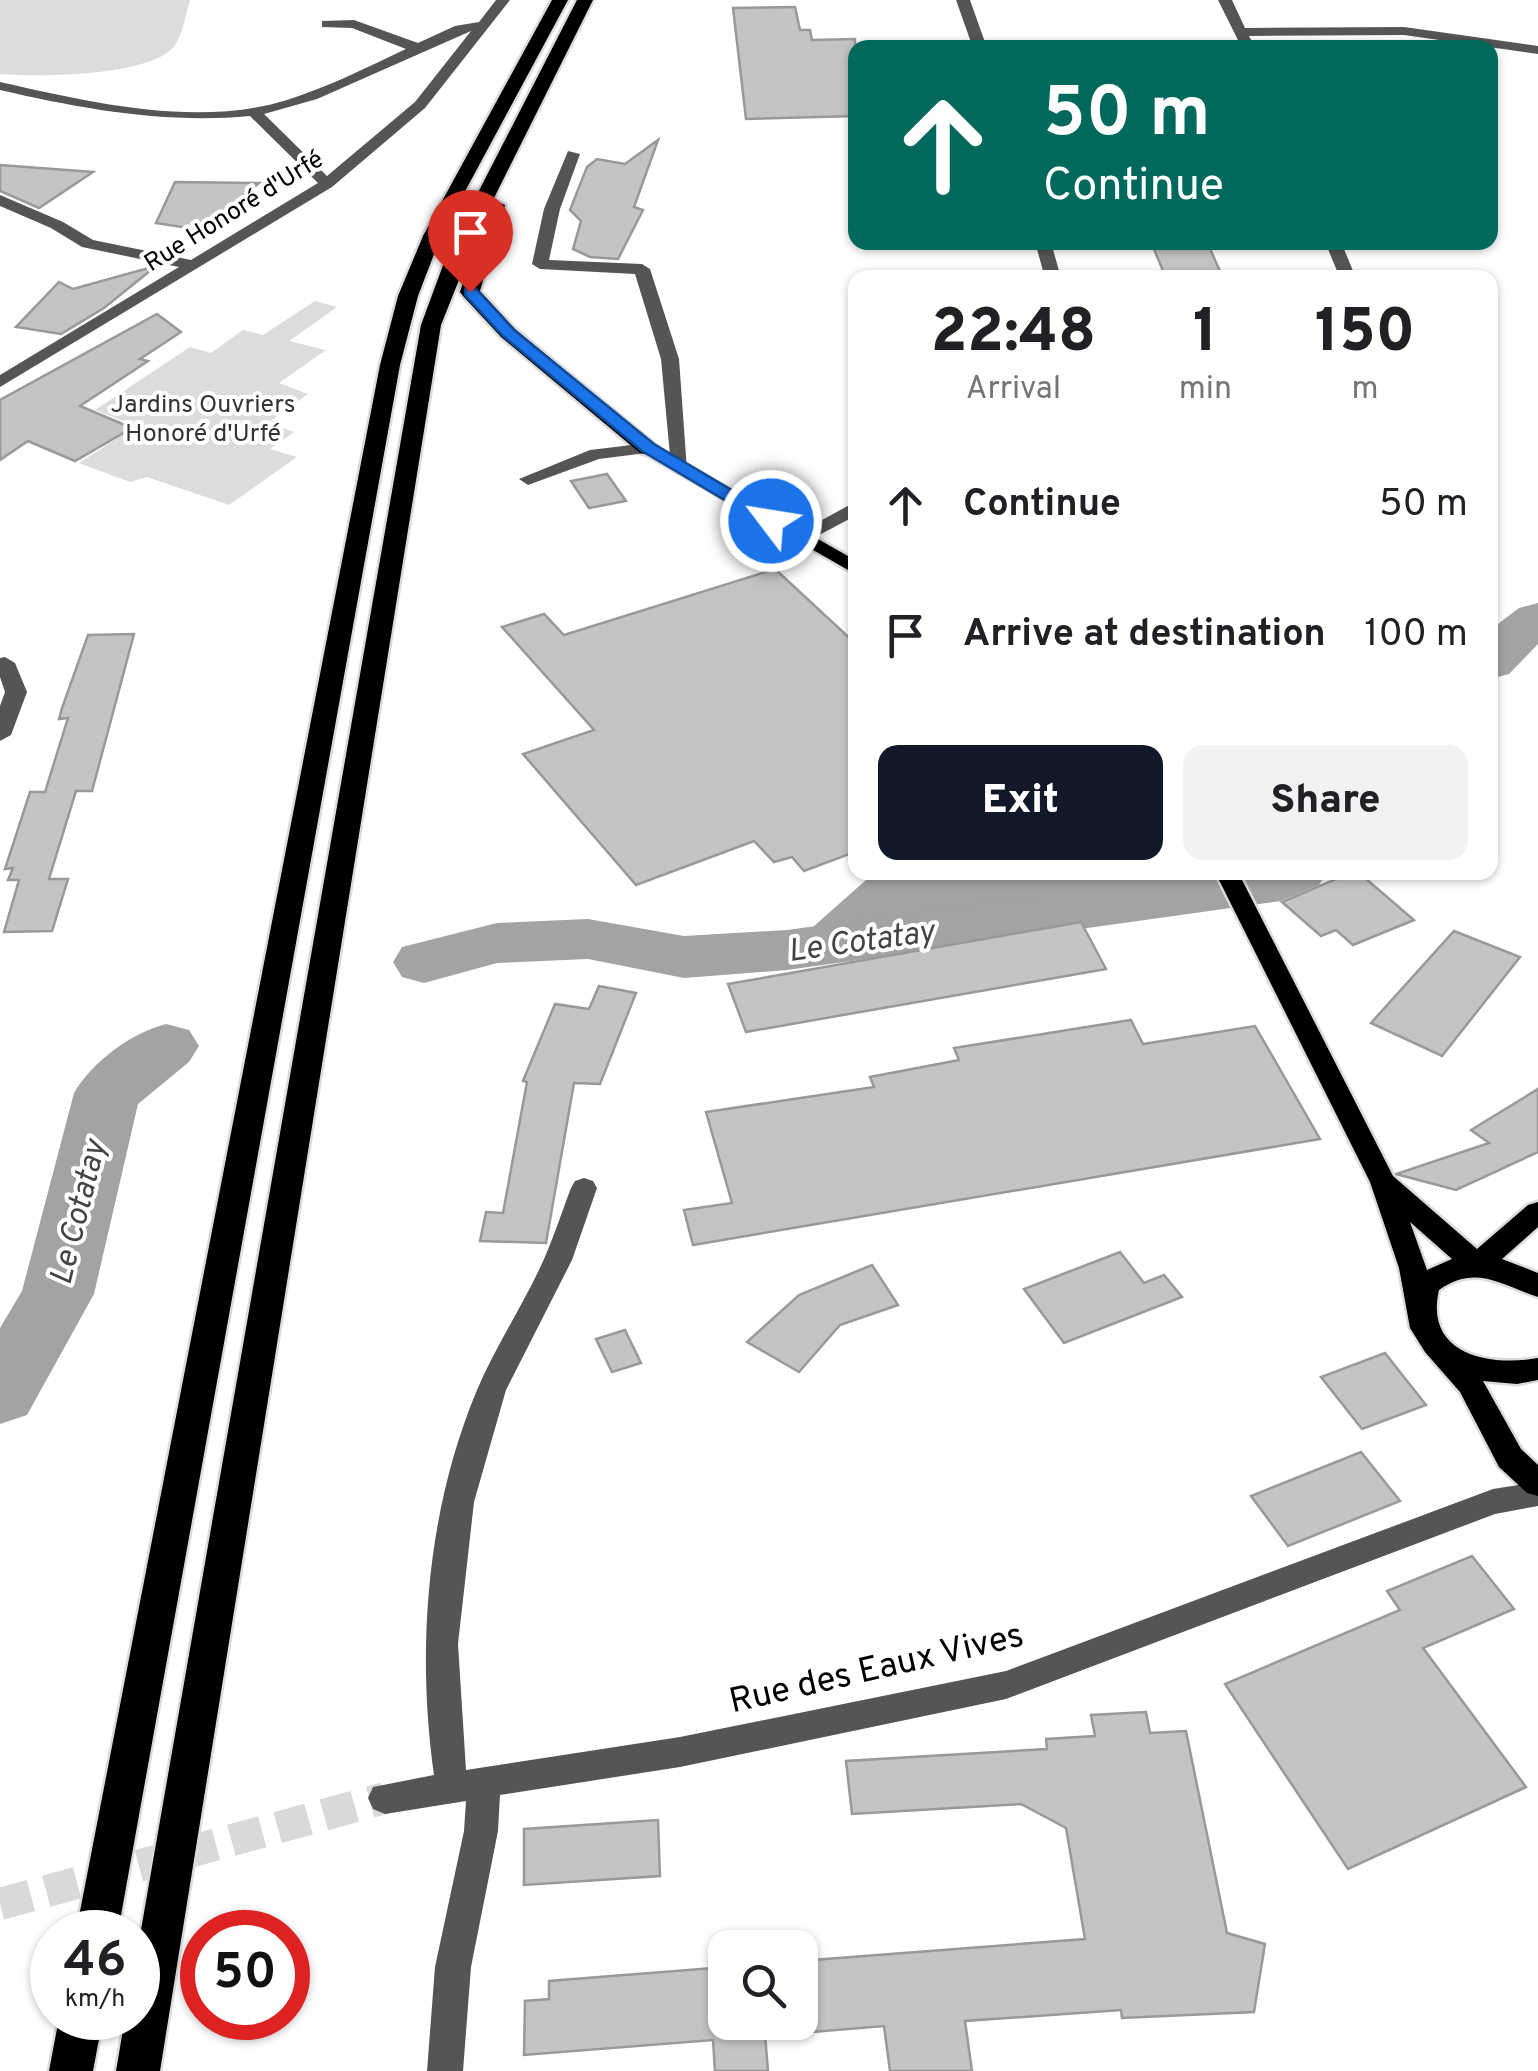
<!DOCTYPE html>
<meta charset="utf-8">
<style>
:root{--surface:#fff;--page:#f2f2f2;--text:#202124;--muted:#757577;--accent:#111827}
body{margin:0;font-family:Overpass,sans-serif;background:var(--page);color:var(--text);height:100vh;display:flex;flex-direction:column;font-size:38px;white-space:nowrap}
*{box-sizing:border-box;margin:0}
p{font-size:32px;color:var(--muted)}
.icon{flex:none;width:55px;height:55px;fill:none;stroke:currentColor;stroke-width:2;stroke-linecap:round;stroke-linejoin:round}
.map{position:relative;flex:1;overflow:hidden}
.sheet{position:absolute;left:848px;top:270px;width:650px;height:610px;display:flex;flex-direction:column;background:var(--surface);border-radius:20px;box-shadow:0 2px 8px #0004}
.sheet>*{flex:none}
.top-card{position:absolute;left:848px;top:40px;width:650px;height:210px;border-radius:20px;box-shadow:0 2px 8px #0004;background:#00695c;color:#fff;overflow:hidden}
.controls{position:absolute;left:708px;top:1930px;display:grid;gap:20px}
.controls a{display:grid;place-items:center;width:110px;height:110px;border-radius:20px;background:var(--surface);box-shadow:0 2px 8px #0004;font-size:50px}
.speed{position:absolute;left:30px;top:1910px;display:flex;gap:20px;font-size:50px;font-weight:700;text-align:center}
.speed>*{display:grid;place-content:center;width:130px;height:130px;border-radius:50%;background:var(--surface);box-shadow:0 2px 8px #0004;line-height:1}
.speed small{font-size:25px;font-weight:400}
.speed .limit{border:15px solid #d22;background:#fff;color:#111}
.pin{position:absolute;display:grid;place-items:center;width:85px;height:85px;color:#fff;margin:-102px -42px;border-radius:50% 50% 50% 0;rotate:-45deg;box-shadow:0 0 10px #0007}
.pin .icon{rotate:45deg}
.me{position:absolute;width:110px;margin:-55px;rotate:301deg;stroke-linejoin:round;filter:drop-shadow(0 0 8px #0008)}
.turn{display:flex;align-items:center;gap:35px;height:210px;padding:0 30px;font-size:45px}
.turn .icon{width:130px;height:130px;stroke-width:2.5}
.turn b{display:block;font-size:70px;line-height:85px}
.eta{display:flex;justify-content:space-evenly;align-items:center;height:170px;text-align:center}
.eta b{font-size:60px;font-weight:800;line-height:70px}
.primary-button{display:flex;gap:20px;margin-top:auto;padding:20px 30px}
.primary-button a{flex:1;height:115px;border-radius:20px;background:var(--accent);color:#fff;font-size:40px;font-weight:800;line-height:115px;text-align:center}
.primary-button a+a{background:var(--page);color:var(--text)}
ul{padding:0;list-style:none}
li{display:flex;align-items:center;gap:30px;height:130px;padding:0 30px}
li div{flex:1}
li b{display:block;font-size:38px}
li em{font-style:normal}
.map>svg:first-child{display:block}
.green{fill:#dcdcdc}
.water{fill:#a3a3a3}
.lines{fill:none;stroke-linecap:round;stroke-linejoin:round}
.river{fill:#a3a3a3;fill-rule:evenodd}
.building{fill:#c4c4c4;stroke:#999;stroke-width:2.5}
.minor-tunnel{stroke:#d9d9d9;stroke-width:32;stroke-dasharray:32 16;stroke-linecap:butt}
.major-casing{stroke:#dbdbdb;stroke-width:5}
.highway-casing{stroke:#dbdbdb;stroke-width:5}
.minor{fill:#555;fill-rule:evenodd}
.major{fill:#000;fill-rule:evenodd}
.highway{fill:#000;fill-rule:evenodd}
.route{fill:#1a73e8;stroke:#114b97;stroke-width:2.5}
.labels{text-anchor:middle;stroke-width:8;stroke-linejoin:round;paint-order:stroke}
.far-street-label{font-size:25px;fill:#000;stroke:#fff}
.far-park-label{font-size:25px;fill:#333;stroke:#fff}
.water-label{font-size:32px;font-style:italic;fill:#444;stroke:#fff}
.near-street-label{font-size:35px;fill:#000;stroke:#fff}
</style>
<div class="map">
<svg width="1538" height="2071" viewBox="0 0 1538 2071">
<rect width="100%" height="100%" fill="#fff"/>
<g class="green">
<path d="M0 0H190C186 13 183 33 175 45 153 77 36 77 0 74Z"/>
<path d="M315 301 337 307 289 341 326 350 279 383 308 394 268 423 294 432 270 449 297 457 229 505 147 477 130 482 79 463 136 426 95 410 190 347 211 353 243 330 263 335Z"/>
</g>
<path class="water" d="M875 872 1157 873 1170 897 787 950Z"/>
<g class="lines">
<g class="river">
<path d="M1538 603V644L1509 674 1490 679V630L1519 608Z"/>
<path d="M1210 872H1328L1319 885 1281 901 787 970 684 978 588 959 497 963 424 983 402 977 393 962 402 947 497 923 588 919 684 936 787 930Z"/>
<path d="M166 1024 189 1030 199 1046 189 1062 138 1104 94 1294 27 1415 0 1424V1328L22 1291 74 1093C92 1062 131 1033 166 1024Z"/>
</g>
</g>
<g class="building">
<path d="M795 7 800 30H810L812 40 855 39V116L746 119 733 8Z"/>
<path d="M658 140 634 207 643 210 618 259 590 257 573 249 581 221 570 210 587 167 597 159 625 164Z"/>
<path d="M0 165 93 172 39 208 0 191Z"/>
<path d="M175 182 259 183 201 230 156 223Z"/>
<path d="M1151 242H1207L1223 278H1166Z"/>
<path d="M156 266 104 308 61 334 16 327 59 282 73 289Z"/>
<path d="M157 314 181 332 140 359 148 361 80 406 132 428 75 461 28 441 0 460V400Z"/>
<path d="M607 474 626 501 589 508 571 481Z"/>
<path d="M775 569 855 643V852L804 871 792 857 774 862 754 841 636 885 523 754 594 730 502 627 544 614 564 635Z"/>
<path d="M134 634 92 791H76L49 879H68L52 931 4 932 19 880H8L13 868 5 869 30 792H45L68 718 59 719 62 708 88 635Z"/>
<path d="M1352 872H1358L1414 920 1353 945 1336 930 1321 936 1282 902Z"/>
<path d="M1081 922 1106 969 746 1032 728 984Z"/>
<path d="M1454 931 1520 957 1442 1056 1371 1023Z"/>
<path d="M599 986 636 993 600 1084 574 1083 546 1243 480 1241 486 1212 503 1213 527 1082 523 1081 555 1004 589 1009Z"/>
<path d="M1131 1020 1143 1044 1255 1026 1320 1139 693 1245 684 1210 732 1203 706 1112 874 1087 870 1077 959 1060 954 1048Z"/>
<path d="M1538 1089V1152L1456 1190 1396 1174 1489 1143 1471 1130Z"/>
<path d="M1120 1252 1144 1283 1164 1275 1182 1297 1064 1343 1024 1289Z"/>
<path d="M872 1265 898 1305 840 1325 799 1372 747 1342 799 1295Z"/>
<path d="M625 1330 641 1363 612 1372 596 1339Z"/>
<path d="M1385 1353 1426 1405 1362 1429 1321 1377Z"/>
<path d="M1361 1452 1400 1501 1288 1546 1251 1496Z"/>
<path d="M1472 1556 1514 1609 1423 1648 1526 1787 1348 1869 1225 1684 1400 1610 1387 1591Z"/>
<path d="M1146 1712 1150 1733 1186 1731 1227 1933 1265 1944 1254 2012 1122 2018 1121 2010 965 2021 972 2071H890L884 2026 800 2033V1961L1085 1939 1066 1828 1021 1804 852 1814 846 1761 1047 1749 1046 1739 1095 1736 1091 1715Z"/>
<path d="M658 1820 660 1876 524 1885V1829Z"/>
<path d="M725 1967V2022H764L768 2071H715L713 2040 524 2055 525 2001 549 1999V1981Z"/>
</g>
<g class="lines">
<path class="minor-tunnel" d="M0 1904 385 1798"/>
<g class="major-casing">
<g id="major">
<path d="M648 443 855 560V574L642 452 639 448Z"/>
<path d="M1215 872H1238L1393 1176 1477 1249 1528 1205 1538 1202V1227L1502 1259 1538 1273V1297C1501 1285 1476 1264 1439 1290 1424 1354 1489 1367 1538 1358V1380L1517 1384 1483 1381 1521 1449 1538 1465V1496L1527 1493 1499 1467 1460 1392 1425 1352 1410 1328 1399 1268 1370 1182ZM1410 1222 1452 1259 1427 1270Z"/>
</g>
</g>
<g class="highway-casing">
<g id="highway">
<path d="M552 0H568L441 236 418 296 400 365 118 1932H76L380 365 398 296 423 236Z"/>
<path d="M577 0H593L493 200 505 205 480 291 515 329 659 448 648 455 640 453 501 337 463 296 460 292 481 225 441 325 160 2071H116L125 2018H138V1947L421 325 449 249Z"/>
<path d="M59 2018H103L93 2071H49Z"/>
</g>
</g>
<g class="minor">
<path d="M496 0H510L425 108 332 187 0 387V375L179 267 82 247 51 228 0 206V195L63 222 93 240 191 260 318 183 250 116C166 124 82 109 0 90V82C89 102 197 128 287 100 328 87 368 67 406 49L352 28 322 27V21L354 20 418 43 455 26 479 22ZM471 31 415 102 327 176 264 114 317 99Z"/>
<path d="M956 0H970L987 48H973Z"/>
<path d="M1218 0H1232L1245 28 1404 27 1538 46V54L1404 35 1249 36 1254 45 1242 48Z"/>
<path d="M568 151 580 154 560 209 549 260 642 264 650 269 679 359 687 470 680 472 671 466 661 359 635 274 540 269 532 264 544 209Z"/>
<path d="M1035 242H1051L1061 278H1045Z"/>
<path d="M1325 242H1341L1356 278H1340Z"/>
<path d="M648 443 657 448 654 452 599 459 528 485 519 479 590 450Z"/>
<path d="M855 502V516L806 542 799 544 789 538Z"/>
<path d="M5 657 15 663 27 692 11 735 0 741V706L5 692 0 677V658Z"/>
<path d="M584 1178 593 1181 597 1188 572 1260 506 1390 474 1502 458 1644 466 1770 680 1737 1006 1671 1493 1489 1538 1482V1506L1495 1514 1006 1699 680 1767 500 1795 498 1831 471 1967 463 2071H427L435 1967 464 1831 466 1801 385 1814 373 1809 368 1798 373 1787 434 1775C416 1648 427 1509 477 1390 494 1350 518 1313 537 1274 551 1246 560 1217 571 1188L575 1181Z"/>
</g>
<use href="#major" class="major"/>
<use href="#highway" class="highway"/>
</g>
<path class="route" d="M465 289H476L514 330 654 444 777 517V524H765L642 451 503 336 465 295Z"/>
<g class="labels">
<g class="far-street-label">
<text transform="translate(233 210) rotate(-32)" y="9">Rue Honoré d'Urfé</text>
</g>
<g class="far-park-label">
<text x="203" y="412">Jardins Ouvriers<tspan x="203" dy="29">Honoré d'Urfé</tspan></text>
</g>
<g class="water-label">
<text transform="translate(861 940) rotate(-8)" y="11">Le Cotatay</text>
<text transform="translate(77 1212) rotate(-76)" y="11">Le Cotatay</text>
</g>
<g class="near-street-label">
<text transform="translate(876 1667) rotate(-13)" y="12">Rue des Eaux Vives</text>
</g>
</g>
</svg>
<div class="controls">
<a><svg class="icon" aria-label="search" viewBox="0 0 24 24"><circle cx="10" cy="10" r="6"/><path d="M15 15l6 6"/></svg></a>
</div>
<div class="speed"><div>46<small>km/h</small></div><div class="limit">50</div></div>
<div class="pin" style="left:470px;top:292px;background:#d93025"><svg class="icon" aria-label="arrive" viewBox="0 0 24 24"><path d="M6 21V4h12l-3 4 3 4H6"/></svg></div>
<svg class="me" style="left:771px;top:521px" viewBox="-20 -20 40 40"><circle r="17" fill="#1a73e8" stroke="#fff" stroke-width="3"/><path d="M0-11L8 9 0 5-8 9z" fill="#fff"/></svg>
<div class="top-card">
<div class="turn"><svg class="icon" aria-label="ahead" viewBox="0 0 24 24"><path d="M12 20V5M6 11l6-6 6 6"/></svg><div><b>50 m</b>Continue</div></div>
</div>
<section class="sheet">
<div class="eta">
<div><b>22:48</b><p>Arrival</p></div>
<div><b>1</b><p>min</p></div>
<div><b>150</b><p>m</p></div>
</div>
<ul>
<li><svg class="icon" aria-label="ahead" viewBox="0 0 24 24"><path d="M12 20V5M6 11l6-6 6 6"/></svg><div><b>Continue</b></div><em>50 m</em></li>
<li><svg class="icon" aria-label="arrive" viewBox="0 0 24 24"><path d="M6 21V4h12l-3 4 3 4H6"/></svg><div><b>Arrive at destination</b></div><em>100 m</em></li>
</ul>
<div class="primary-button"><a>Exit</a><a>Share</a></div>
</section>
</div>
